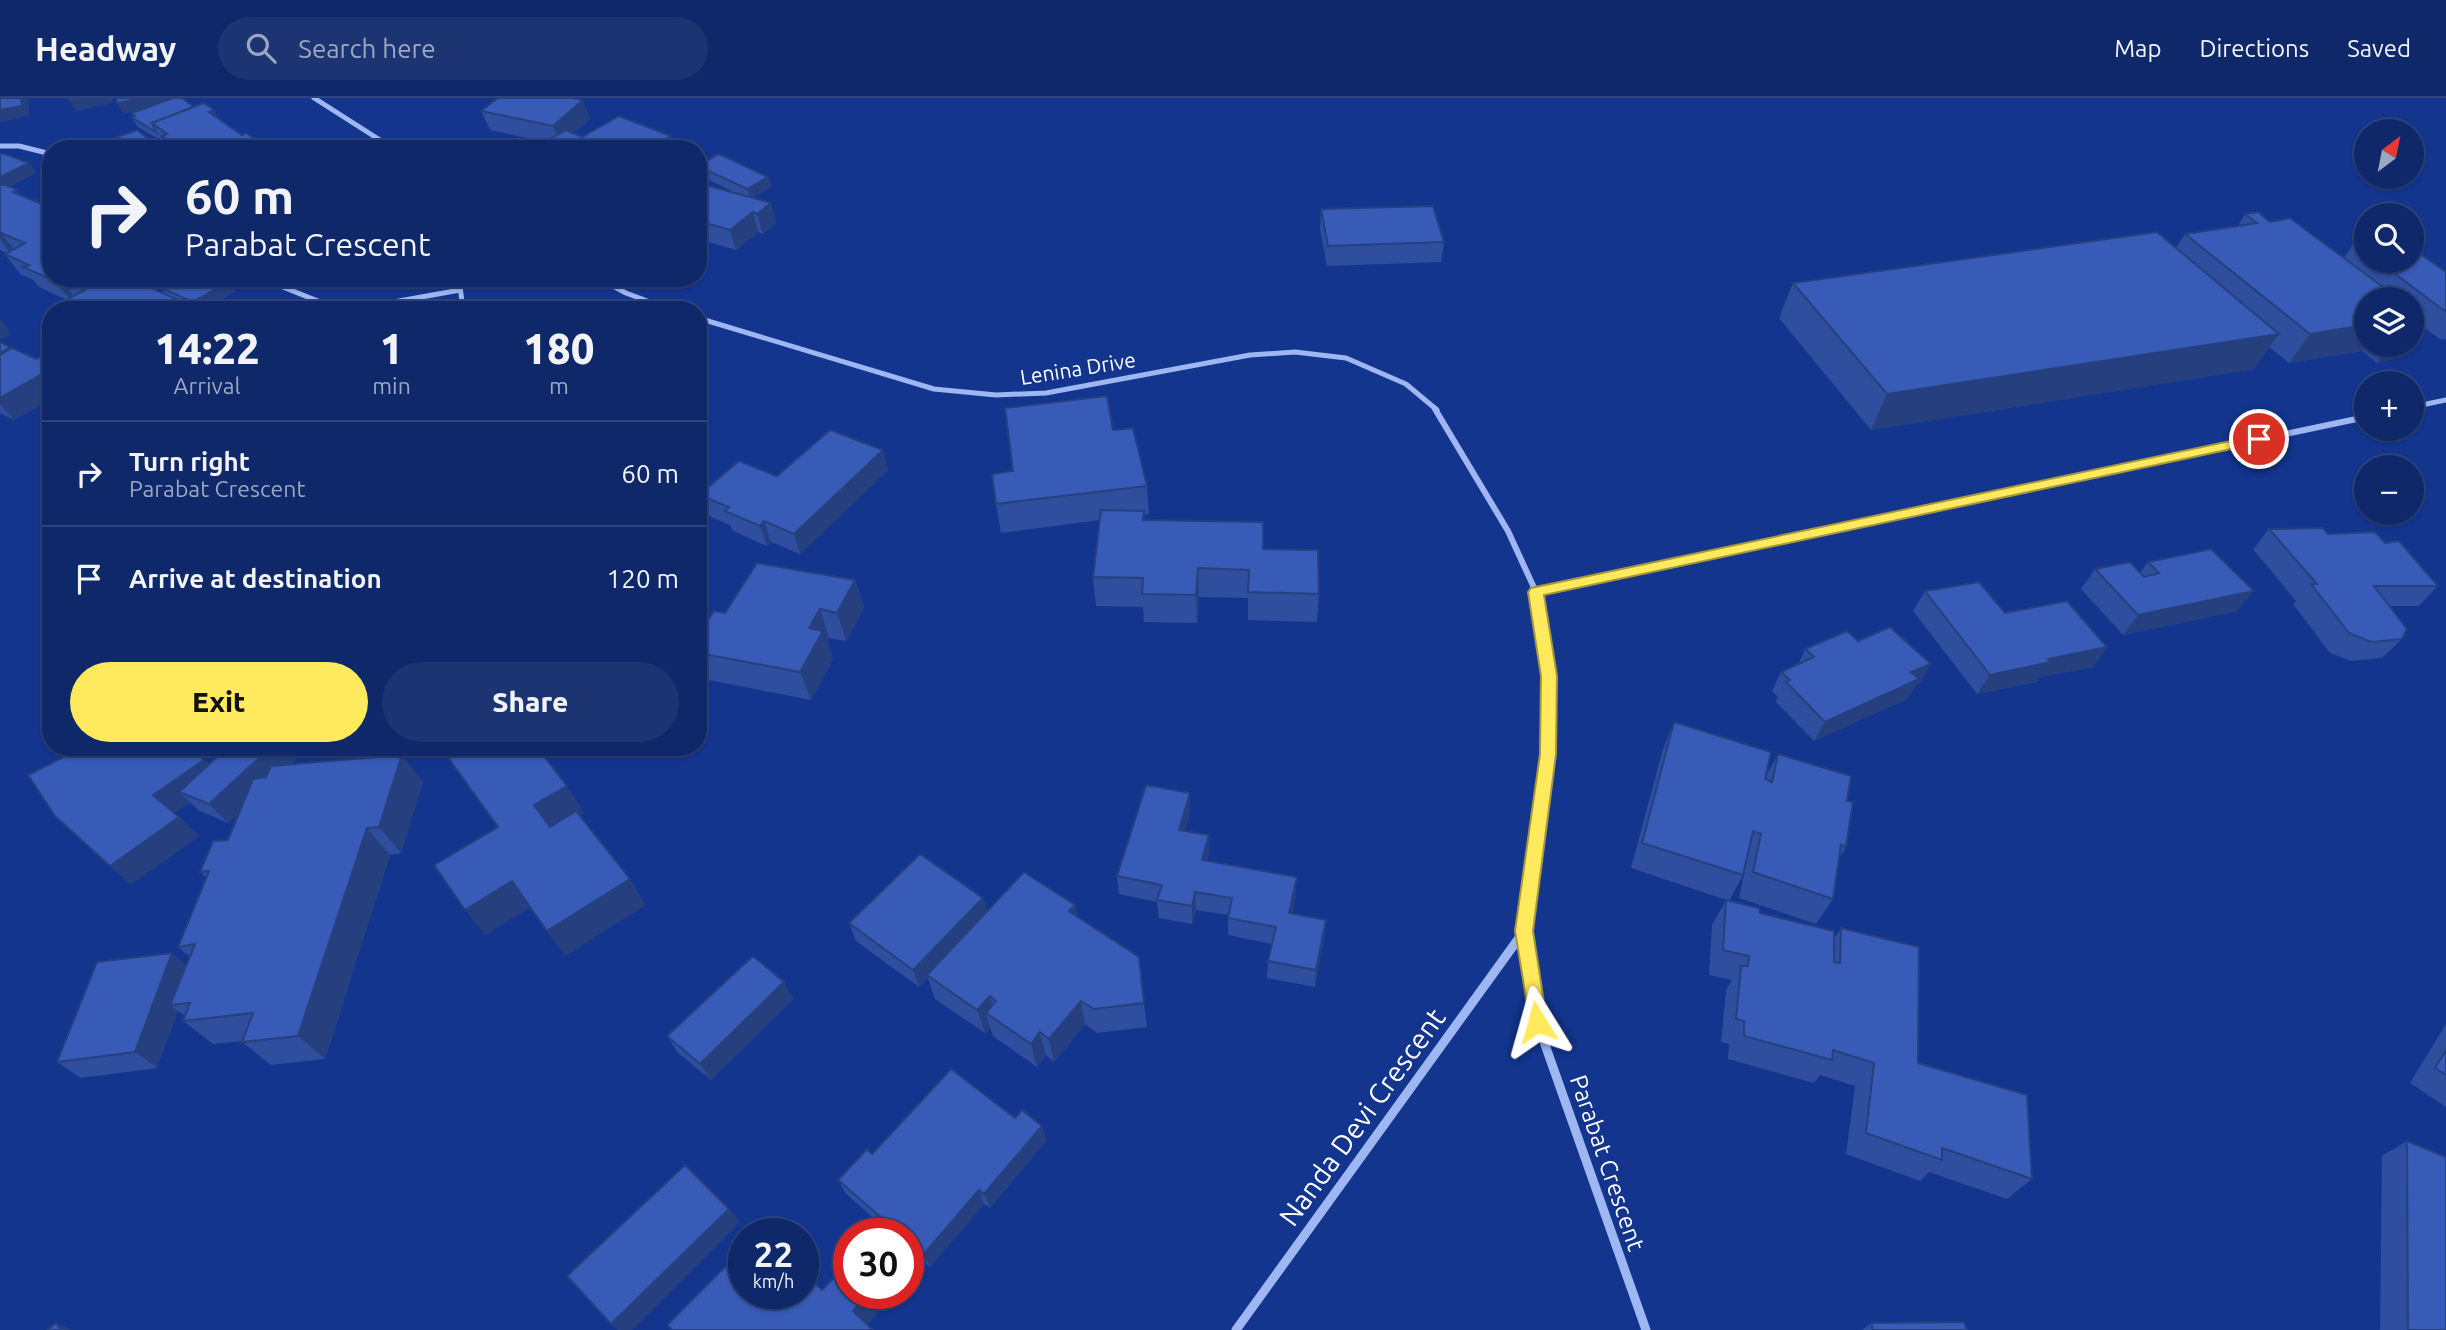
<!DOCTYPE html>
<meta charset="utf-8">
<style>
:root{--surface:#0e286a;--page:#1c3472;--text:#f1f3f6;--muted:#9ba6c1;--line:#2e447e;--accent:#ffea5e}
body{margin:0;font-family:Ubuntu,sans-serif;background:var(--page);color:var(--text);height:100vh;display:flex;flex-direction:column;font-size:26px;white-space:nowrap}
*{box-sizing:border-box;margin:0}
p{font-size:23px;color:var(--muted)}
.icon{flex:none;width:38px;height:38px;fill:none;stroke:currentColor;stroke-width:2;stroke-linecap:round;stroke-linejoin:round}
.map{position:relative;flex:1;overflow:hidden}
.details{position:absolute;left:42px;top:203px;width:665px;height:455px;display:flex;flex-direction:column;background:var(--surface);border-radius:28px;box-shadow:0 2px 5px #0004,0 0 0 2px var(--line)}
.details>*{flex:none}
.top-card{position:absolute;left:42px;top:42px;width:665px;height:147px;border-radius:28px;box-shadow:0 2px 5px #0004,0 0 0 2px var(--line);background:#0e286a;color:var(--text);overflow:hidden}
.needle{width:46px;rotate:32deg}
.controls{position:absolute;left:2354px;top:21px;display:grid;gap:14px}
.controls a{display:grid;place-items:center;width:70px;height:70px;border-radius:50%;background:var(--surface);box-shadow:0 2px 5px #0004,0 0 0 2px var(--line);font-size:35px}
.speed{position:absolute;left:728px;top:1120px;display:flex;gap:14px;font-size:35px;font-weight:700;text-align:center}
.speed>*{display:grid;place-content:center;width:91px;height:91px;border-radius:50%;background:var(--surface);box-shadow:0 2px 5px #0004,0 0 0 2px var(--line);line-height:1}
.speed small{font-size:18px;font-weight:400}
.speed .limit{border:10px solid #d22;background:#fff;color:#111}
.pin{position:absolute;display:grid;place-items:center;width:60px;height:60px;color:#fff;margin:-30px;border:4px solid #fff;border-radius:50%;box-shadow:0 2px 7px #0007}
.me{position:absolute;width:77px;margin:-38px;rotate:352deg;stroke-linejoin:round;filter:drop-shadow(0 0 5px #0008)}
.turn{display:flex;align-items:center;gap:24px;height:147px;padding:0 28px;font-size:32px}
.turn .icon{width:91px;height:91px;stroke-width:2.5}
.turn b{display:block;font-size:49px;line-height:60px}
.eta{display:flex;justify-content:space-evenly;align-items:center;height:119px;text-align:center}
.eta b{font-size:42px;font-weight:800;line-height:49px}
.button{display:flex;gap:14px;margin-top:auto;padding:14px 28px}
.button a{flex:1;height:80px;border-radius:42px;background:var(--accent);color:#111;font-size:28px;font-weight:800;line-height:80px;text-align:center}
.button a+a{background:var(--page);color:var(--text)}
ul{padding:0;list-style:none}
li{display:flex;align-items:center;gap:21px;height:105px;padding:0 28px;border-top:2px solid var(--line)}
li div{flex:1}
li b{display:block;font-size:26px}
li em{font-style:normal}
header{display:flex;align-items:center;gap:42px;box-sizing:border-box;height:98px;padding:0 35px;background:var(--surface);border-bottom:2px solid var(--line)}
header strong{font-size:33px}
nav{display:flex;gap:38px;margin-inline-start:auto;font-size:24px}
.search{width:490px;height:63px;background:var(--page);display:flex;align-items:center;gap:18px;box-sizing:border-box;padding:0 24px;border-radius:38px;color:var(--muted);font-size:26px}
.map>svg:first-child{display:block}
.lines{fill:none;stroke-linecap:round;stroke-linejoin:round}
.minor-far2{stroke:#9eb6f1;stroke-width:5}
.minor-far1{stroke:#9eb6f1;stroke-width:6}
.minor{stroke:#9eb6f1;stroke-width:9}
.wall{fill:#2f4e9d}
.shaded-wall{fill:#26407f}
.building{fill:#375bb6;stroke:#26407f;stroke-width:2}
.route{fill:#ffea5e;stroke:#a6983d;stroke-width:2}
.labels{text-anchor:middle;stroke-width:5;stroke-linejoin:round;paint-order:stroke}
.far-street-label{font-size:21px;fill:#fff;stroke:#13358e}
.street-label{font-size:24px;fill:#fff;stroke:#13358e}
.near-street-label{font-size:28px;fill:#fff;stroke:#13358e}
</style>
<header>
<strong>Headway</strong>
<div class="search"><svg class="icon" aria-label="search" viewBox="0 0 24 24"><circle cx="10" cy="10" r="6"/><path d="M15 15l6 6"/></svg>Search here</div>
<nav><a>Map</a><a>Directions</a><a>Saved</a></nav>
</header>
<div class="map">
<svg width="2446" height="1232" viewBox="0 0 2446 1232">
<rect width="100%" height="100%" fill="#13358e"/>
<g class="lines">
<g class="minor-far2">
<path d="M314 0 394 51"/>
<path d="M0 48H19L51 56"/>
<path d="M260 180 323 205 355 211 460 192"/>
<path d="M459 180 463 212"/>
<path d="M598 180 626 195 671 212"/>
<path d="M698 220 934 291 996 297 1046 295 1250 257 1295 254 1346 260 1406 286 1437 312"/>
<path d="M2412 309 2446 302"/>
</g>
<g class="minor-far1">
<path d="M1435 311 1508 433 1536 494 1549 578 1548 656 1540 714"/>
<path d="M1536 494 2366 319"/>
</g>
<g class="minor">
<path d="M1540 713 1524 833 1537 924 1646 1232"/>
<path d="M1236 1232 1524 833"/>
</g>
</g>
<g class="wall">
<path d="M116 0 194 9 219 21 242 37 268 51H171L163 44 138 29 131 19 134 18 132 15 142 12 123 15Z"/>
<path d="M481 13 590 21 574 35 582 39 545 44 490 32Z"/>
<path d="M0 56 29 65 36 75 9 88 22 98 45 108 41 102 51 97V180L146 181 148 184 143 187 166 197 161 190 229 183 235 193 204 212H71L64 203 67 202 39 189 33 182 20 176 5 156 6 155 0 152Z"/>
<path d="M698 68 768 79 771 89 752 100 776 125 763 136 758 134 736 152 698 141V85L740 97 701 78Z"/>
<path d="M1321 111 1444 144 1441 164 1327 168 1320 131Z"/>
<path d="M2245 116 2270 124 2344 160 2354 145 2366 144V163H2412L2446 174V241L2441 242 2418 225 2414 231 2416 233 2412 238V201H2366V247H2405L2393 261 2377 265 2362 253 2289 265 2269 249 2254 271 1871 332 1779 220 1793 185 2176 150 2185 136 2238 128Z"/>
<path d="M0 244 36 261 51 264V301L14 322 0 315Z"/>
<path d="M1113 332 1147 388 1149 416 1144 417 1145 422 1263 451 1319 496 1317 524 1248 522V500L1199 499 1197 525 1144 524 1143 509 1096 508 1093 479 1100 422 1001 435 996 406 1013 373Z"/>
<path d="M888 372 800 456 771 444 767 448 733 433 730 427 707 417 699 397 777 378Z"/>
<path d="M2269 431 2328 436 2385 445 2438 488 2419 508H2389L2402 541 2382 560 2351 563 2330 555 2293 506 2296 503 2253 451Z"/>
<path d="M2148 464 2237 513 2123 537 2081 491 2095 471 2140 475Z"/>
<path d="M855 482 864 510 846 543 829 540 827 544 833 561 811 602 698 580V504L709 521 725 515Z"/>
<path d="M1925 493 2005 515 2107 549 2093 569 2040 579 2037 584 1977 596 1913 513Z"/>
<path d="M1858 543 1919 586 1915 588 1907 601 1814 643 1776 604 1778 599 1772 593 1781 574 1798 567 1805 551Z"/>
<path d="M1674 624 1765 680 1778 656 1847 703 1846 749 1839 761 1833 801 1816 826 1739 800 1747 762 1743 777 1729 803 1760 815 1834 841 1841 830 1918 965 2032 1081 2007 1101 1929 1074 1920 1083 1846 1056 1855 988 1820 977 1814 985 1728 961 1729 946 1721 944 1726 892 1732 882 1709 877 1712 827 1726 802 1631 770 1663 651Z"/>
<path d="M228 649H309L290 666 423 684 401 755 390 757 325 961 271 967 242 944 243 943 213 946 183 923 185 918 178 913 157 970 81 980 57 964 187 867 190 859 178 849 207 780 200 774 228 742 240 714 228 725 198 712 190 704 174 715 199 738 131 786 110 768 204 662 209 667Z"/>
<path d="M1190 695V713L1185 733 1209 737V755L1207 763 1296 797 1292 816 1326 822 1324 840 1315 889 1267 880 1268 863 1272 846 1228 837V817L1196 812 1192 826 1159 820 1157 804 1119 796 1117 778Z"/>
<path d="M983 800 987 814 1075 807 1077 819 1144 905 1147 929 1097 935 1085 926 1054 964 1046 957 1037 969 993 938 990 929 985 935 935 901 928 880 919 889 856 843 849 825Z"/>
<path d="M784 884 793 901 711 982 678 955 667 938Z"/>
<path d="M2446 926V1009L2410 985Z"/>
<path d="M1015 1020 1042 1028 1046 1043 990 1110 984 1106 930 1169 908 1150V1136H892L846 1096 838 1082 872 1056Z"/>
<path d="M2407 1043 2446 1232H2380L2382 1058Z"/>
<path d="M1871 1225 1967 1232H1862Z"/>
</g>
<g class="shaded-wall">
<path d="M21 0H28L29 18 0 24V12Z"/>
<path d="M84 0H113V5L76 13 70 3Z"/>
<path d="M144 0H178L179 5 123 15 117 5Z"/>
<path d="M583 2 590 21 561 47 553 28Z"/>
<path d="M214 12 225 31 209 14Z"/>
<path d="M671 38 675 51H648Z"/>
<path d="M175 42 181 51 177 48 178 51H175L171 44Z"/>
<path d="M155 46 158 51H142Z"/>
<path d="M29 65 36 75 3 92 0 96V79Z"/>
<path d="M768 79 771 89 750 101 747 91Z"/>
<path d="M771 105 776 125 763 136 757 116Z"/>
<path d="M753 114 758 134 736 152 730 132Z"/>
<path d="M1 135 17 155 12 157 0 141V136Z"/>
<path d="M119 180H148L146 181 148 184 143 187Z"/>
<path d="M61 181 76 201 71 203 55 183Z"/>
<path d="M229 183 235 193 204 212H196L195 210 197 209 193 204Z"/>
<path d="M2423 219 2412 234V221Z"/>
<path d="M0 221 10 233 8 234 10 237 0 242Z"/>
<path d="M2366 227V247L2362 253 2289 265 2310 236Z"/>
<path d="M2279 236 2254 271 1871 332 1887 296Z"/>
<path d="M2391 247H2405L2393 261 2377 265Z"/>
<path d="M51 271V301L14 322 0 306V300Z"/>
<path d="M883 352 888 372 800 456 794 436Z"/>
<path d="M764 423 771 444 767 448 760 428Z"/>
<path d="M1198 470 1199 499 1197 525 1196 497Z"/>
<path d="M855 482 864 510 846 543 837 515Z"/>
<path d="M2254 493 2237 513 2123 537 2138 517Z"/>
<path d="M702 505 714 533 698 555V511Z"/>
<path d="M820 511 829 540 827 544 833 561 811 602 800 574 809 530Z"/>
<path d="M2107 549 2093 569 2040 579 2037 584 1977 596 1990 577 2048 561Z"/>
<path d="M1931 566 1919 586 1915 588 1907 601 1814 643 1825 624 1911 574Z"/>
<path d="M271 649H309L228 725 209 706Z"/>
<path d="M402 657 423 684 401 755 379 729Z"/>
<path d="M204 662 222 681 179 694 190 704 173 716 153 697Z"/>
<path d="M567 688 584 715 552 733 534 707Z"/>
<path d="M1190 695V713L1180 751 1179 732Z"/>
<path d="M179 719 199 738 131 786 110 768Z"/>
<path d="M367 730 390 757 325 961 298 938Z"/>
<path d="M1209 737V755L1202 780V762Z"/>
<path d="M1297 779 1296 797 1288 833 1289 815Z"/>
<path d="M630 781 646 807 565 858 547 833Z"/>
<path d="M512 783 531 809 485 837 465 812Z"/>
<path d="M1195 794 1196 812 1192 826V808Z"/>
<path d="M983 800 988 817 927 877 928 880 919 889 913 872Z"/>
<path d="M1075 807 1079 832 1069 813Z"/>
<path d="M1326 822 1324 840 1315 889 1316 872Z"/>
<path d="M172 855 192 872 170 907 178 913 157 970 135 954Z"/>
<path d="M784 884 793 901 711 982 700 966Z"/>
<path d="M990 898 996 922 986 915 990 929 985 935 977 912Z"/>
<path d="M1081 903 1085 926 1054 964 1049 941Z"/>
<path d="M1040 934 1046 957 1037 969 1031 946Z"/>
<path d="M1042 1028 1046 1043 990 1110 984 1096Z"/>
<path d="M979 1092 984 1106 930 1169 924 1156Z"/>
<path d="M729 1111 740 1124 632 1232H618L611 1226Z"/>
<path d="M868 1195H880L887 1205 865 1229 853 1213Z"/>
<path d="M56 1225 72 1232H61Z"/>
</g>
<g class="building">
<path d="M0 0H21L22 8 0 12Z"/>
<path d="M69 0H84L70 3Z"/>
<path d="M116 0H144L117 5Z"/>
<path d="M173 0H182L194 9 198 7 152 25 156 34 131 19 135 18 132 15Z"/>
<path d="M498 0H573L583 2 553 28 481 13Z"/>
<path d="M204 5 214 12 209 14 242 37 246 35 268 50 180 51 177 48 181 46 175 42 171 44 162 38 167 36 152 25Z"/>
<path d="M619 18 671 38 648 51H533L566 32 582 39Z"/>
<path d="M137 32 155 46 142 51H104L98 46Z"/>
<path d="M2 55 29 65 0 79V56Z"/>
<path d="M719 56 768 79 747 91 698 68Z"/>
<path d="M698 85 771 105 757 116 753 114 730 132 698 123Z"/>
<path d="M0 87H6L18 92 13 94 51 110V180H136L132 182 183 204 187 202 200 208 195 210 199 212H84L64 203 85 192 61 181 55 183 23 169 29 167 5 156 25 145 1 135 0 136Z"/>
<path d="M51 97V106L41 102Z"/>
<path d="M1433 108 1444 144 1328 148 1321 111Z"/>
<path d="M2258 114 2270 124 2290 120 2399 201H2366V227L2310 236 2185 136 2257 125 2245 116Z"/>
<path d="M2157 134 2279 236 1887 296 1793 185Z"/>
<path d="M2366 144V154L2354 145Z"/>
<path d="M2412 150 2446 174V214L2378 163H2412Z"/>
<path d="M179 180H222L229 183 193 204 161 190Z"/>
<path d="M282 206 296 212H273Z"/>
<path d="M2412 211 2423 219 2412 221Z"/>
<path d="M0 244 10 249 0 255Z"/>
<path d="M12 250 36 261 40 259 51 264V266L49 267 51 268V271L0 300V257Z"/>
<path d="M1107 298 1113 332 1133 330 1147 388 996 406 992 376 1013 373 1005 310Z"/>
<path d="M830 332 883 352 794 436 764 423 760 428 725 413 729 409 699 397 739 363 777 378Z"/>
<path d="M1101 412 1144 413 1143 422 1263 424V451L1318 452 1319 496 1248 494 1249 472 1198 470 1196 497 1142 496 1143 480 1093 479Z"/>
<path d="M2323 430 2328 436 2375 434 2385 445 2399 443 2438 488H2374L2407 531 2402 541 2371 544 2349 535 2311 486H2317L2269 431Z"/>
<path d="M2211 451 2254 493 2138 517 2095 471 2130 464 2144 479 2159 475 2148 464Z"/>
<path d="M757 465 855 482 837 515 820 511 809 530 823 533 800 574 698 555V534H700L714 513 725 515Z"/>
<path d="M1979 484 2005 515 2067 503 2107 549 2048 561 2051 564 1990 577 1925 493Z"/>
<path d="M1890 529 1931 566 1911 574 1919 581 1825 624 1786 584 1790 582 1781 574 1814 559 1805 551 1847 533 1858 543Z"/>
<path d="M1674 624 1771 654 1765 681 1772 684 1778 656 1851 678 1847 703 1853 704 1846 749 1841 747 1833 801 1753 774 1761 736 1753 733 1743 777 1642 745Z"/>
<path d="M84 649H189L204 662 153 697 179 719 110 768 55 718 28 677Z"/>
<path d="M228 649H271L209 706 179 694Z"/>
<path d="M469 649H537L567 688 534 707 550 729 576 713 630 781 547 833 512 783 465 812 434 767 498 729 449 661Z"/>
<path d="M402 657 379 729 367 730 298 938 242 944 253 915 183 923 190 905 170 907 195 846 178 849 209 773 200 774 213 743 228 742 253 681 266 679 271 668Z"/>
<path d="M1146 687 1190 695 1179 732 1209 737 1202 762 1297 779 1289 815 1326 822 1316 872 1268 863 1276 829 1228 820 1232 800 1195 794 1192 808 1157 802 1162 787 1117 778Z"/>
<path d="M920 756 983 800 913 872 849 825Z"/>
<path d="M1024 774 1075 807 1069 813 1139 859 1144 905 1094 911 1081 903 1049 941 1040 934 1031 946 986 915 996 903 990 898 977 912 927 877Z"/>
<path d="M1726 802 1759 810 1760 815 1834 833V864L1840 865 1841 830 1919 849 1918 965 2027 997 2032 1081 1942 1050V1062L1866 1035 1874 965 1833 952 1832 962 1744 938V923L1736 921 1741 868H1748L1749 858 1723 852Z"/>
<path d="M172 855 135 954 57 964 97 864Z"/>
<path d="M753 858 784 884 700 966 667 938Z"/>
<path d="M2446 952V977L2435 970Z"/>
<path d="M951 971 1015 1020 1022 1012 1042 1028 984 1096 979 1092 924 1156 908 1143V1136H900L838 1082 867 1051 872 1056Z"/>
<path d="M2407 1043 2446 1059V1232H2408Z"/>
<path d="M685 1067 729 1111 611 1226 567 1178Z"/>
<path d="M744 1150V1195H803V1174L822 1192 849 1164V1195H868L853 1213 873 1232H672L667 1227Z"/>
<path d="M1964 1224 1967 1232H1873L1871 1225Z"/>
<path d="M56 1225 61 1232H47Z"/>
</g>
<path class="route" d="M2259 337 2266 341 2264 344 1544 497 1557 578 1556 656 1533 833 1547 924 1544 930 1537 933 1531 930 1515 833 1540 656 1541 578 1528 494 1531 490Z"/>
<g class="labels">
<g class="far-street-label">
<text transform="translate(1078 271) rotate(-9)" y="7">Lenina Drive</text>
</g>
<g class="street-label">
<text transform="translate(1607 1065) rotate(71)" y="8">Parabat Crescent</text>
</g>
<g class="near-street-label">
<text transform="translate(1362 1019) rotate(-54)" y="10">Nanda Devi Crescent</text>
</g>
</g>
</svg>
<div class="controls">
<a><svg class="needle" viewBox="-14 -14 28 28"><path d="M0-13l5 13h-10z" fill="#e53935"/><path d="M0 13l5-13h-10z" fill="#9ba6c1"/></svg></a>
<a><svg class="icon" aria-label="search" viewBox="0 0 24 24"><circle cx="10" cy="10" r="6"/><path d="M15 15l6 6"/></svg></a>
<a><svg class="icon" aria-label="layers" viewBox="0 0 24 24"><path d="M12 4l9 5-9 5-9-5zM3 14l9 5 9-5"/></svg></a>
<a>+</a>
<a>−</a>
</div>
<div class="speed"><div>22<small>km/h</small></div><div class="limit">30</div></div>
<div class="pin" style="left:2259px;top:341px;background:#d93025"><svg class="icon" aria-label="arrive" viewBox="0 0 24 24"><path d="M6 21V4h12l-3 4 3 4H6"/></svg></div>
<svg class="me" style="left:1537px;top:924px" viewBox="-20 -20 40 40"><path d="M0-17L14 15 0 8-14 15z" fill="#ffea5e" stroke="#fff" stroke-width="4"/></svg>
<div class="top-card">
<div class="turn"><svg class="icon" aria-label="right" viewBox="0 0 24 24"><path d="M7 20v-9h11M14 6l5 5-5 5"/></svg><div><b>60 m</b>Parabat Crescent</div></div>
</div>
<section class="details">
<div class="eta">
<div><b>14:22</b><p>Arrival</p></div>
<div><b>1</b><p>min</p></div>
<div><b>180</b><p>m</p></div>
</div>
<ul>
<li><svg class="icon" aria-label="right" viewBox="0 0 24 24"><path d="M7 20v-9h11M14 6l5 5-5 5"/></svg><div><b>Turn right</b><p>Parabat Crescent</p></div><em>60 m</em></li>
<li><svg class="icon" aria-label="arrive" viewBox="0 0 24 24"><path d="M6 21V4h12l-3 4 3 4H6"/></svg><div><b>Arrive at destination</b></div><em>120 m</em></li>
</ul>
<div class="button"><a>Exit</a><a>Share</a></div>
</section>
</div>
